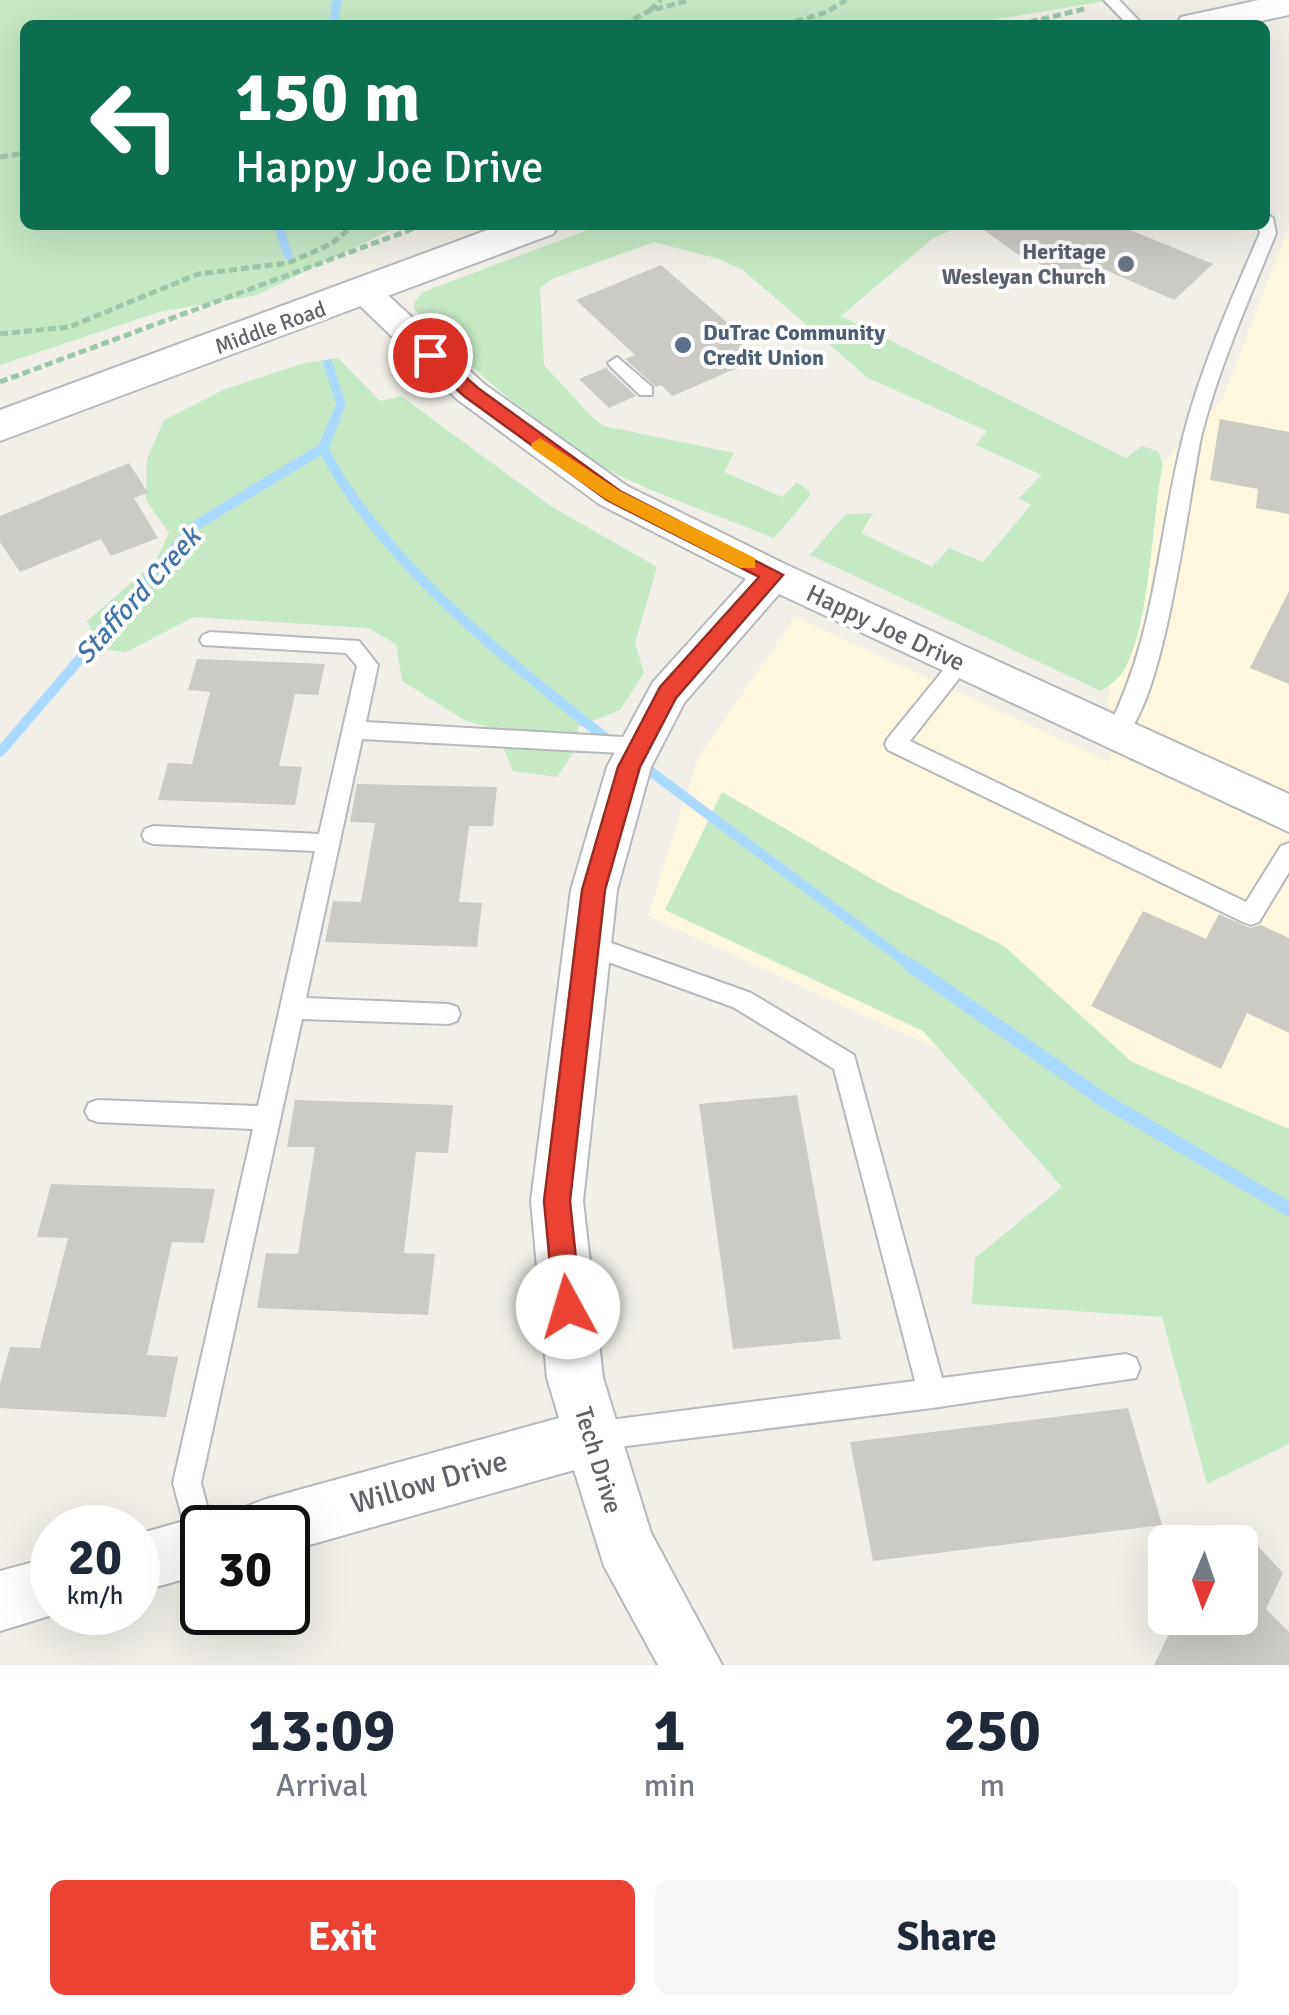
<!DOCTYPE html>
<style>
:root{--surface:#fff;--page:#f6f6f7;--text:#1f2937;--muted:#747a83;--accent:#ea4335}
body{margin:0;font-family:Signika,sans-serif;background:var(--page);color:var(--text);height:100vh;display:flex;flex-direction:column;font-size:38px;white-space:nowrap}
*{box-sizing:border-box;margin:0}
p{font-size:32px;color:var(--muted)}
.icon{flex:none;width:55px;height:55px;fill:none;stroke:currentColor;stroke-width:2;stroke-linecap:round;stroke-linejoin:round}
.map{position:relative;height:1665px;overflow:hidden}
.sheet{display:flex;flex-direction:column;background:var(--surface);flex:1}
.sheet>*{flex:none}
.banner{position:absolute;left:20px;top:20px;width:1250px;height:210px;border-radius:15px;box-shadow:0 10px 40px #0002;background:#0b6e4f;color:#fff;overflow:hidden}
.needle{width:65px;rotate:182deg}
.buttons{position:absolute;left:1148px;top:1525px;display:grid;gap:20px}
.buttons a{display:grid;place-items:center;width:110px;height:110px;border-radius:15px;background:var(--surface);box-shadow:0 10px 40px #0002;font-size:50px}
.speed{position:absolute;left:30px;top:1505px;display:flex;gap:20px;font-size:50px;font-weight:700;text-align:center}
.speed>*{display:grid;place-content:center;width:130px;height:130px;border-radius:50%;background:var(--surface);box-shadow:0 10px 40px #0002;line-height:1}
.speed small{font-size:25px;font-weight:400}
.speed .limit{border:5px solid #111;border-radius:15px;background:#fff;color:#111}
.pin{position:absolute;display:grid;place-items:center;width:85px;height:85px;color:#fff;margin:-42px;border:5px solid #fff;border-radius:50%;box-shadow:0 2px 10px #0007}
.me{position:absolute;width:110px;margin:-55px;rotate:354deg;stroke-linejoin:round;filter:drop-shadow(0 0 8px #0008)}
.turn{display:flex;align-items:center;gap:35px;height:210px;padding:0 50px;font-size:45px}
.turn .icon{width:130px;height:130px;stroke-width:2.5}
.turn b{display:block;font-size:70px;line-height:85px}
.eta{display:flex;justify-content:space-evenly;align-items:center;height:170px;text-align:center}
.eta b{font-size:60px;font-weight:800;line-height:70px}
.cta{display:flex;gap:20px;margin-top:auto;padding:20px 50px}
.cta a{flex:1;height:115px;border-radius:15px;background:var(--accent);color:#fff;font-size:40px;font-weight:800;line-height:115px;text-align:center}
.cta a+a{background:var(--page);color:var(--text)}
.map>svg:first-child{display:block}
.commercial{fill:#fef7e0}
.green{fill:#c5e8c5}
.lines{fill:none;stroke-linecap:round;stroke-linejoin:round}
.stream-far2{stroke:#aadaff;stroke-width:9}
.stream-far1{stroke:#aadaff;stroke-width:10}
.stream{stroke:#aadaff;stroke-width:14}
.building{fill:#cccac5}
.lane-casing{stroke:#b5b8bc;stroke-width:4}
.street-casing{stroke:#b5b8bc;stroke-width:4}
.secondary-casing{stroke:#b6babf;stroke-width:4}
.path{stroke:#9cc7a9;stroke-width:5;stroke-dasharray:8 4;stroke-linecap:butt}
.lane{fill:#fff;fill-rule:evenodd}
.street{fill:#fff;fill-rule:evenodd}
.secondary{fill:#fff;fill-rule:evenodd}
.route{fill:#ea4335;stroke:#982c22;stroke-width:2.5}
.slow{fill:#f59e0b}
.worship-dot{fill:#6b7280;stroke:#fff;stroke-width:4}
.service-dot{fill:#5c6f8a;stroke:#fff;stroke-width:4}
.labels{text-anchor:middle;stroke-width:8;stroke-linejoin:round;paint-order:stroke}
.far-worship-label{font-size:22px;font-weight:bold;fill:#5b616d;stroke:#fff;text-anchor:end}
.far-street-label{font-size:22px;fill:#5f6368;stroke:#fff}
.far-service-label{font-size:22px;font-weight:bold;fill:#4e5e75;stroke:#fff;text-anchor:start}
.street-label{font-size:25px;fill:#5f6368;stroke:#fff}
.water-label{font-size:28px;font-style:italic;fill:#4174aa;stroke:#fff}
.near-street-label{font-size:30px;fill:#5f6368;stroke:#fff}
</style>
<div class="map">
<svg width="1289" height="1665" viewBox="0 0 1289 1665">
<rect width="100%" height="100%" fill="#f1efe8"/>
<path class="commercial" d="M1289 226V1210L648 916 698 758 795 617 1110 762 1107 704 1155 472 1223 398Z"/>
<g class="green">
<path d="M0 0H1112L962 25H25V225H401L257 295 159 312 0 365Z"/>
<path d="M601 225H962L932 239 841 316 1126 458 1142 446 1158 451 1163 464C1151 521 1151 622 1124 670 1119 679 1109 685 1101 691L810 555 846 514 873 513 861 533 932 567 949 548 983 562 1031 505 1019 498 1042 475 976 445 987 431 868 378 743 270 719 259 654 242 552 279 540 288 544 365 592 417 604 426 734 453 724 472 782 497 797 482 810 492 809 497 774 538C727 519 678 502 631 481 562 449 466 366 414 309V303L423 292Z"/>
<path d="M338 358 380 401 401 396 552 507 657 567 635 643 644 673 620 710 578 727 575 750 557 777 513 771 496 729 466 721 402 681 396 644 368 628 194 617 126 652 99 649 87 621 156 561 169 533 146 500 147 459 164 420 225 389 305 363Z"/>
<path d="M722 792 886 887 1004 946 1132 1062 1289 1129V1444L1207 1484 1162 1317 972 1304 975 1258 1062 1187 923 1031 665 910Z"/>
</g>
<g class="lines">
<g class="stream-far2">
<path d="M333 25 337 0"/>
<path d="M278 225 288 255"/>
<path d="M328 364 341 404 333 424"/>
</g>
<g class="stream-far1">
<path d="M323 448C379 560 516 669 615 745"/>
<path d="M0 752 193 527 323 448 334 422"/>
<path d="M638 762 914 968"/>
</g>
<path class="stream" d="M910 965 1105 1101 1289 1209"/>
</g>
<g class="building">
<path d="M977 225H1118L1213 264 1174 300 1099 267 1083 282 1017 254Z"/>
<path d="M661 265 737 331 730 334 757 359 673 396 661 385 656 387 625 359 635 355 576 300Z"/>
<path d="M607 367 608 370 636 396 609 408 579 379Z"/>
<path d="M1220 419 1289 432V514L1256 508 1258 489 1210 480Z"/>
<path d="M129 463 148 493 134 498 158 538 111 556 101 539 20 572 0 542V516Z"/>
<path d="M1289 591V684L1250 668Z"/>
<path d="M197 659 325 664 318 695 295 694 279 766 302 767 295 805 158 800 168 763 192 764 210 692 188 690Z"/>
<path d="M357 784 497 787 493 826H469L459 902 482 903 477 947 325 942 333 901 361 902 375 823 350 822Z"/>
<path d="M1143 911 1206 939 1219 914 1250 928 1261 925 1289 938V1033L1247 1013 1221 1069 1091 1006Z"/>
<path d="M797 1095 841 1339 733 1349 699 1104Z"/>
<path d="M295 1100 453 1105 448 1153 416 1152 404 1253 435 1254 428 1315 257 1308 266 1253 298 1254 315 1147H287Z"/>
<path d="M51 1184 215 1189 204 1243 172 1242 147 1355 178 1357 166 1417 0 1408V1384L10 1347 40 1348 68 1238 37 1237Z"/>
<path d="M1128 1408 1162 1525 873 1561 850 1442Z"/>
<path d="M1240 1527 1283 1573 1266 1609 1289 1632V1665H1154L1168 1636 1187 1618H1240Z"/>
</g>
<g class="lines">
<g class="lane-casing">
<g id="lane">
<path d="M1104 0H1119L1143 25H1128Z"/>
<path d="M1265 213 1273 218 1276 233C1250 298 1220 364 1202 433 1190 484 1163 727 1116 742L1105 734C1157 636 1157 537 1184 433 1202 364 1232 298 1260 233L1258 225H1265Z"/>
<path d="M617 357 652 387V395H640L611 367 608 363Z"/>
<path d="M210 632 359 641 378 665 366 722 640 738 651 746 640 754 362 739 306 998 448 1004 457 1007 460 1014 457 1021 448 1024 302 1019 201 1483 213 1528H202V1558L192 1553 173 1483 253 1129 98 1122 89 1119 85 1111 89 1103 98 1100 258 1106 315 851 153 844 145 841 142 835 145 829 153 826 319 834 357 666 346 653 203 645 200 640 203 635Z"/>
<path d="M961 654 968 657 971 662 968 667 910 741 1246 902 1281 846 1289 843V872L1259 922 1251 925 1243 922 888 750 885 744 888 738 954 657Z"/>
<path d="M586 934 751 993 854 1055 942 1378 1126 1354 1136 1358 1140 1368 1136 1378 932 1408 594 1450 584 1446 580 1436 584 1426 594 1422 915 1381 834 1069 733 1007 578 951 574 944 578 937Z"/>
</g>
</g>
<g class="street-casing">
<g id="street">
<path d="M365 281 377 285 484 384 627 486 787 565 1289 794V832L779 594 684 703 651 767 617 890 583 1201 603 1378 651 1533 722 1665H658L604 1566 574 1470 288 1551V1528H237L245 1507 266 1499 559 1418 547 1378 531 1201 571 890 607 767 653 682 746 579 599 504 458 400 353 299 348 292 353 285Z"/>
<path d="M202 1516 224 1528H202V1574L138 1592V1534Z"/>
<path d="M52 1557V1612H62L0 1631V1571Z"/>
</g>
</g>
<g class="secondary-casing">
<g id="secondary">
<path d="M1259 0H1289V15L1242 25H1176L1181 17Z"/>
<path d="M501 225H559L553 234 0 441V410Z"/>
</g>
</g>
<g class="path">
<path d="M650 10 661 0"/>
<path d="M623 25 649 11 690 0"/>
<path d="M784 25 827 12 846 0"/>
<path d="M1018 25 1088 8"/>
<path d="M0 157 25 153"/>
<path d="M0 334 69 327 198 274 288 263 331 244 354 225"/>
<path d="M0 382 423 225"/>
</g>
<use href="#lane" class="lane"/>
<use href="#street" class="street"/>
<use href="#secondary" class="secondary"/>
</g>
<path class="route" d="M423 351H436L478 388 620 491 783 575 676 698 640 767 605 890 570 1201 581 1307 577 1317 568 1320 558 1317 554 1307 544 1201 582 890 618 767 660 687 759 577 607 500 464 396 423 359Z"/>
<path class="slow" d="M540 438 620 491 755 558V568H740L607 500 533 449 531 444Z"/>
<circle class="worship-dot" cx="1126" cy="264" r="10"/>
<circle class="service-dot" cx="683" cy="345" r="10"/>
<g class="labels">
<g class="far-worship-label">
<text x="1106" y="259">Heritage<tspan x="1106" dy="25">Wesleyan Church</tspan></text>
</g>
<g class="far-street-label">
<text transform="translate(270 327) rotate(-20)" y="8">Middle Road</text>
</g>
<g class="far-service-label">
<text x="703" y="340">DuTrac Community<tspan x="703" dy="25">Credit Union</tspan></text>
</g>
<g class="street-label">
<text transform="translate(886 627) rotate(25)" y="9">Happy Joe Drive</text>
<text transform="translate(599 1460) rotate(73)" y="9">Tech Drive</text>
</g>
<g class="water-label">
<text transform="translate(137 595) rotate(-48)" y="10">Stafford Creek</text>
</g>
<g class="near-street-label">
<text transform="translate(429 1482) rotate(-16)" y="10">Willow Drive</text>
</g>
</g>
</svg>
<div class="buttons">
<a><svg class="needle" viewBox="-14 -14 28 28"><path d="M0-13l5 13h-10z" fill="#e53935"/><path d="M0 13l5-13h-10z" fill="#747a83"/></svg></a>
</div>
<div class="speed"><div>20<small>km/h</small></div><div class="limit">30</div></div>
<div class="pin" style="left:430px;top:355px;background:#d93025"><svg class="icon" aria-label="arrive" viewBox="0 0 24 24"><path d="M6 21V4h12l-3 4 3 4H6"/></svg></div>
<svg class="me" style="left:568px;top:1307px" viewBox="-20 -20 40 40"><circle r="19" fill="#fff"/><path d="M0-13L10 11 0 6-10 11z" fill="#ea4335"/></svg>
<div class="banner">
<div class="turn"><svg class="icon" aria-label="left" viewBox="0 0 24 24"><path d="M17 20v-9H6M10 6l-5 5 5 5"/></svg><div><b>150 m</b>Happy Joe Drive</div></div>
</div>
</div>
<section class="sheet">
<div class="eta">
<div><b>13:09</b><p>Arrival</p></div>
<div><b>1</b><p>min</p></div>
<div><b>250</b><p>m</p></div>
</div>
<div class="cta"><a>Exit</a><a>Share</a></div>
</section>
